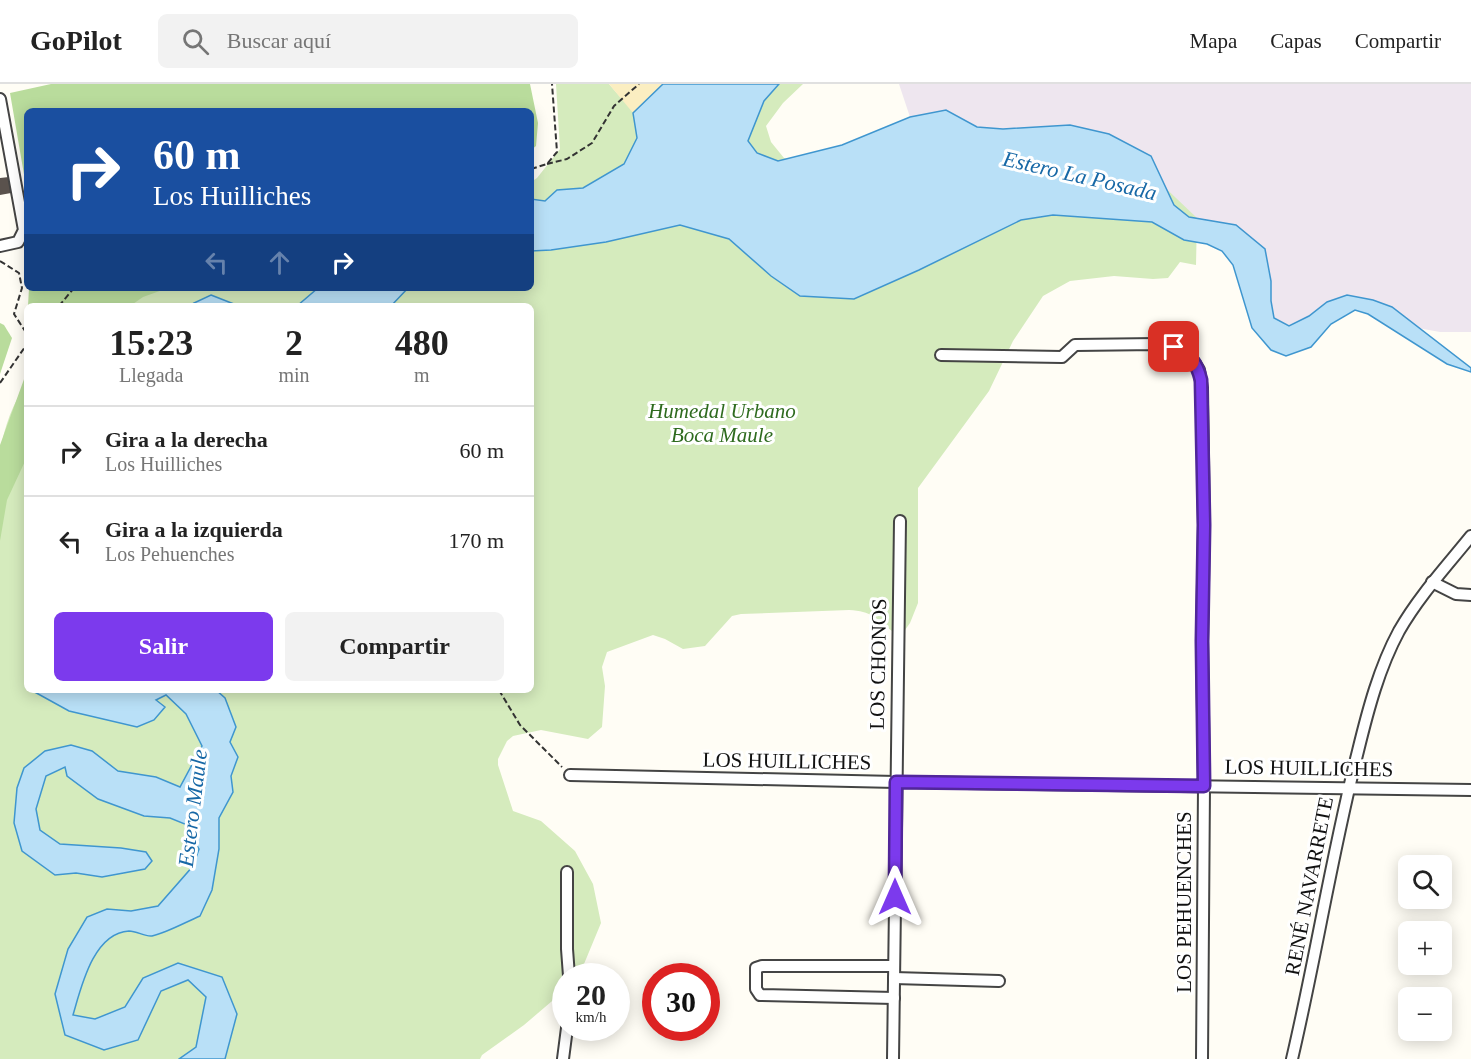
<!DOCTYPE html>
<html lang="es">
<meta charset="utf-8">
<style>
:root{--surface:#fff;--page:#f2f2f2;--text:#222;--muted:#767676;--line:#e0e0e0;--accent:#7c3aed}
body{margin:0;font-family:Georgia,serif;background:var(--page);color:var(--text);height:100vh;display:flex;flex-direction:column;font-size:22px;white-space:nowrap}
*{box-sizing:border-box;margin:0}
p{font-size:20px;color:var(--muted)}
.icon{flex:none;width:33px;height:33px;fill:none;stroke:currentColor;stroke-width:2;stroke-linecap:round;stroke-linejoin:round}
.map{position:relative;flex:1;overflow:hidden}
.side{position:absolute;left:24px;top:219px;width:510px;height:390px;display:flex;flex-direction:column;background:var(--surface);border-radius:9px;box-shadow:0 3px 15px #0003}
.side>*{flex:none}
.banner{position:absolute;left:24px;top:24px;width:510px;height:183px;border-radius:9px;box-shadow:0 3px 15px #0003;background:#1a4fa0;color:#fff;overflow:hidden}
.tools{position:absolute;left:1398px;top:771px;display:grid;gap:12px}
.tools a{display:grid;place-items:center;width:54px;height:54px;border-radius:9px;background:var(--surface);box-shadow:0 3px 15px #0003;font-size:30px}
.speed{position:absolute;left:552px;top:879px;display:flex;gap:12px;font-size:30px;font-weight:700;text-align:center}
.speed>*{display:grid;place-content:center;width:78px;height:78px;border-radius:50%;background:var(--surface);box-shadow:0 3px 15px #0003;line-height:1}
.speed small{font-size:15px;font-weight:400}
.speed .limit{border:9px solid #d22;background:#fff;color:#111}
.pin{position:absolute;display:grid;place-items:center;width:51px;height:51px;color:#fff;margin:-26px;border-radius:12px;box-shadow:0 3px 9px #0006}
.me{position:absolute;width:66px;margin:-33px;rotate:0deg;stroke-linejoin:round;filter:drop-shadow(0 0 4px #0008)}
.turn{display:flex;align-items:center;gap:21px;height:126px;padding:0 30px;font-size:27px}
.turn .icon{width:78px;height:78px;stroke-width:2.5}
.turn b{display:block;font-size:42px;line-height:51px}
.lanes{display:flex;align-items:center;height:57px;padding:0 30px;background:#0003;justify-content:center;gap:30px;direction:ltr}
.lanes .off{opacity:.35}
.eta{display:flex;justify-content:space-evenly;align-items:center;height:102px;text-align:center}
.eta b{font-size:36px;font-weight:800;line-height:42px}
.button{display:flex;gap:12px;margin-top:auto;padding:12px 30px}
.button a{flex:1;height:69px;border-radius:9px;background:var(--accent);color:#fff;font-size:24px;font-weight:800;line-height:69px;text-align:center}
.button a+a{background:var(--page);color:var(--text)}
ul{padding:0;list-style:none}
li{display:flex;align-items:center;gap:18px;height:90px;padding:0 30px;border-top:2px solid var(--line)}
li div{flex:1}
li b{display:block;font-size:22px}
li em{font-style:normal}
header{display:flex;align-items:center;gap:36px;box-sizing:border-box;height:84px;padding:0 30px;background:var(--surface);border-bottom:2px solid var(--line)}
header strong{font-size:28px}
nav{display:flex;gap:33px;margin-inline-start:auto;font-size:21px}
.search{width:420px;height:54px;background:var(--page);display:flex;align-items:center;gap:15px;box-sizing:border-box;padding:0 21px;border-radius:9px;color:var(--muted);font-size:22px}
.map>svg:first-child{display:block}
.industrial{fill:#eee6ef}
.green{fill:#d5ebbd;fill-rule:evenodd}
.forest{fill:#b9dc9c}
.sand{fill:#fbeec1}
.water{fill:#b9e0f7;stroke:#3f96cf;stroke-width:1.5}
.building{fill:#5a524d}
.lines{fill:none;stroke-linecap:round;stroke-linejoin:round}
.minor-casing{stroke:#444;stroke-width:14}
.path{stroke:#333;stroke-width:2;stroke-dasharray:6 3;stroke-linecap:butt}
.minor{stroke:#fff;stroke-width:10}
.route-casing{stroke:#51269a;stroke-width:15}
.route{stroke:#7c3aed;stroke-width:10}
.labels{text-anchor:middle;stroke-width:6;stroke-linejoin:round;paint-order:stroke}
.park-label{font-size:21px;font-style:italic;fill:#2f6b1f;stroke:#fff}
.street-label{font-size:21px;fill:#111;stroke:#fff}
.water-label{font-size:22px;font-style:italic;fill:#1768a6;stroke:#fff}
</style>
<header>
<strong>GoPilot</strong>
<div class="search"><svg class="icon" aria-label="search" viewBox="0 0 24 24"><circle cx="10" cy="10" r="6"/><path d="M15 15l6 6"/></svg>Buscar aquí</div>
<nav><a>Mapa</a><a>Capas</a><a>Compartir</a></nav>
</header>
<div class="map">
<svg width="1471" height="975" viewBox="0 0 1471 975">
<rect width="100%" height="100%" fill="#fffdf5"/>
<path class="industrial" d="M899 0H1471V248H1440L1418 244 1392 223 1327 218 1309 232 1289 242 1274 234 1271 217V197L1265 165 1236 141 1189 133 1003 45 976 43 946 26 910 33Z"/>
<path class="green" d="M556 0H609L621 14 636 0H803L783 19 766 42 771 58 784 74 802 78 1155 94 1197 134 1196 181 1180 178 1168 194 1153 195 1114 192 1070 197 1043 212 1013 257 989 307 918 404V519L910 539 905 546 892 547C875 534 872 527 849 526L741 530 732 532 705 562 683 565 665 555 653 551 607 568 602 583 605 602 602 643 588 655 541 646 513 652 507 657 498 675V681L513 727 541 737 575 767 593 800 601 839 579 892H566L565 906 524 941 482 971 480 975H0V367C5 342 12 320 27 299V606H531V222H88L130 204H531V98L537 94 560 65ZM631 68 628 81 589 107 557 106 583 104 624 80Z"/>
<g class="forest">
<path d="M51 0H530L538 39 536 62 531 66V27H27V108L10 9Z"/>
<path d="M29 204H168L143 213 130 222H28Z"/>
<path d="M0 239 4 241 12 254 0 290Z"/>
<path d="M27 287V373L7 416 0 457V361Z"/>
</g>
<path class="sand" d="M609 0H663L633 29Z"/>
<g class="water">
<path d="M663 0H779L764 17 748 57 757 69 778 77 842 61 910 33 946 26 977 43 1003 45 1070 41 1109 50 1151 72 1174 121 1189 133 1236 141 1265 165 1271 197V217L1274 234 1289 242 1309 232 1327 218 1347 211 1373 216 1392 223 1471 284V288L1447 280 1368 230 1355 226 1331 240 1311 263 1286 272 1271 266 1252 244 1233 181 1222 167 1207 160 1184 156 1152 138 1053 131 1021 136 919 186 854 215 800 212 771 192 729 155 680 141 606 158 551 166 531 167V115L545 117 557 106 583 104 624 80 637 54 633 29Z"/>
<path d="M318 204H408L391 222H297Z"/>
<path d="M211 211 239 222H197L194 219Z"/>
<path d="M31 606H216L225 614 236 643 230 658 238 673 231 692 233 708 219 734V765L212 806 200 832C186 838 166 849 152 852 145 853 137 847 129 847 93 849 81 904 73 931L95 935 125 923 143 894 178 879 222 893 237 930 225 975H179L196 963 206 913 188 896 161 907 138 956 104 966 65 951 55 910 68 865 87 833 107 825 131 827 158 822 193 782 199 765 185 740 170 734 144 732 98 715 67 692 65 683 46 692 36 725 40 746 60 760 121 764 146 768 152 777 145 785 102 793 76 789 55 791 22 767 14 739 17 704 24 684 45 667 71 661 92 667 118 687 156 693 180 703 202 662 186 630 166 611 156 616 165 623 154 636 137 643 69 627Z"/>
</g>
<path class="building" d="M9 93 11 109 0 111V94Z"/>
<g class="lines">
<g class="minor-casing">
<g id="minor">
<path d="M0 15 24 146 18 158 0 162"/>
<path d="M941 271 1062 273 1075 261 1157 260 1174 263 1189 271 1194 278 1199 286 1202 304 1204 441 1202 557 1204 702 1202 975"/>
<path d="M1432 498 1456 510 1471 511"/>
<path d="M570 691 896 698 1471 706"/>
<path d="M567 788V865L569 892"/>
<path d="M894 894 999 897"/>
<path d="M894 914 760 911 756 905V884L762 882H894"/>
<path d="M563 975 567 944"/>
<path d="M893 975 900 437"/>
<path d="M1292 975C1316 873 1332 769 1358 667 1368 626 1379 584 1399 547 1419 512 1446 483 1471 452"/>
</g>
</g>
<g class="path">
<path d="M547 80 567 75 592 59 614 22 639 0"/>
<path d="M531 85 547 80 557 68 552 0"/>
<path d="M0 177 19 189 22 204 14 230 27 250"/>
<path d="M59 222 74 204"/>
<path d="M0 299 27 260"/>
<path d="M499 606 520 641 562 683"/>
</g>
<use href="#minor" class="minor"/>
</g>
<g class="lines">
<g class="route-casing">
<path id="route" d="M895 813 896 698 1204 702 1202 557 1204 441 1201 296C1197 279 1190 270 1174 263"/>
</g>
<use href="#route" class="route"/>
</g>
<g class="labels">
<g class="park-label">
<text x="722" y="334">Humedal Urbano<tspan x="722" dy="24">Boca Maule</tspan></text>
</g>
<g class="street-label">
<text transform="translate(878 580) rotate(-89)" y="7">LOS CHONOS</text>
<text transform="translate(787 677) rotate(1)" y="7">LOS HUILLICHES</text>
<text transform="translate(1309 684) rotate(1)" y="7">LOS HUILLICHES</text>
<text transform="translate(1309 802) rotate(-79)" y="7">RENÉ NAVARRETE</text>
<text transform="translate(1184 818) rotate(-90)" y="7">LOS PEHUENCHES</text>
</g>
<g class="water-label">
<text transform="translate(1080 91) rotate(13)" y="8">Estero La Posada</text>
<text transform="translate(192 724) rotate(-83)" y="8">Estero Maule</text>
</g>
</g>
</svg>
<div class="tools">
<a><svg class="icon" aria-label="search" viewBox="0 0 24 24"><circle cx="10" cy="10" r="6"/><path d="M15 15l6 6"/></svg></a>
<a>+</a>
<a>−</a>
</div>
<div class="speed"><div>20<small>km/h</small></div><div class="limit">30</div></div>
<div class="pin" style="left:1174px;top:263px;background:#d93025"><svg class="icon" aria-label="arrive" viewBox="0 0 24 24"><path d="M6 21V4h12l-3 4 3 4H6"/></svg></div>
<svg class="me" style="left:895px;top:813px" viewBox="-20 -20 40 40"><path d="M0-17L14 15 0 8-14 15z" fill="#7c3aed" stroke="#fff" stroke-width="4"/></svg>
<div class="banner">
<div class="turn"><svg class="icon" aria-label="right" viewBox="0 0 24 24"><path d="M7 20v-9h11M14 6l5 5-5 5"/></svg><div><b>60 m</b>Los Huilliches</div></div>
<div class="lanes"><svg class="icon off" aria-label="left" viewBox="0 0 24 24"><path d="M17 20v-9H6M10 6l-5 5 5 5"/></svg><svg class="icon off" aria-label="ahead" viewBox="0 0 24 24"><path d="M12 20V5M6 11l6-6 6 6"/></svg><svg class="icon" aria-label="right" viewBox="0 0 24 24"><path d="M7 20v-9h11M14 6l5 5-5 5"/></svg></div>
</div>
<section class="side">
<div class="eta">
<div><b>15:23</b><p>Llegada</p></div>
<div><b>2</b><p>min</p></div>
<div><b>480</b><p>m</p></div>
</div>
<ul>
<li><svg class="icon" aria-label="right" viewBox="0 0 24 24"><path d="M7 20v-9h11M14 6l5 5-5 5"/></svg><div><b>Gira a la derecha</b><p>Los Huilliches</p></div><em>60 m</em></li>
<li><svg class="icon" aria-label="left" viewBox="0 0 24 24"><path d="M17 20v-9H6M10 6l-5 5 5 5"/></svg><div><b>Gira a la izquierda</b><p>Los Pehuenches</p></div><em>170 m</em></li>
</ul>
<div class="button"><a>Salir</a><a>Compartir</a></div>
</section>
</div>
